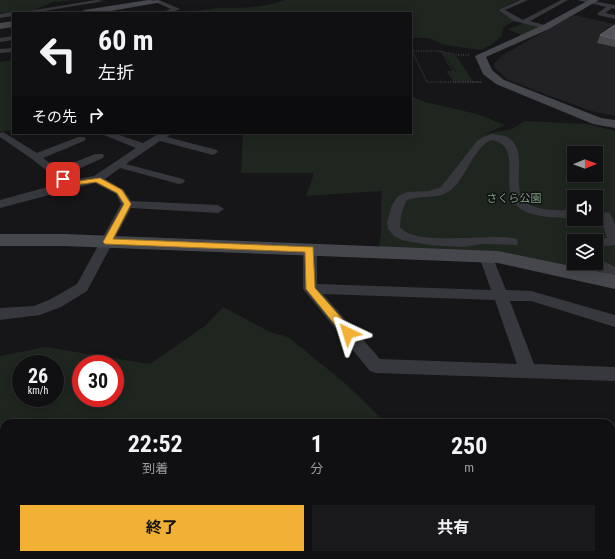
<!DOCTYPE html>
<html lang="ja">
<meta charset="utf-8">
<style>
:root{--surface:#101012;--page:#19191b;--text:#f1f3f6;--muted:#9c9d9f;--line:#303032;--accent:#f2b134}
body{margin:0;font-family:"Roboto Condensed","Noto Sans JP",sans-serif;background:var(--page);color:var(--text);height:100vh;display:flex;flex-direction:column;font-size:15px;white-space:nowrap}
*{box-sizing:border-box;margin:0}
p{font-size:13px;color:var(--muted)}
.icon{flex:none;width:22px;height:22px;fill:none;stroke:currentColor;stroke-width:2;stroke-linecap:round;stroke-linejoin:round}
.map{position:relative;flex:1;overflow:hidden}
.panel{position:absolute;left:0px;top:419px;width:615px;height:140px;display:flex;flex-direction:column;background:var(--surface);border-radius:12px 12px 0 0;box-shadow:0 2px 10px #0003,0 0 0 1px var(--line)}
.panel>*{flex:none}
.hud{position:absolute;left:12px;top:12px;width:400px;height:122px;border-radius:0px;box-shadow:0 2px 10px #0003,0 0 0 1px var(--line);background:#101012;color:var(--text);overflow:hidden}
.needle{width:26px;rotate:89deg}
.buttons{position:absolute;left:567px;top:146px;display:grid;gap:8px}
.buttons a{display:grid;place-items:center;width:36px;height:36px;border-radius:0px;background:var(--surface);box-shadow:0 2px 10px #0003,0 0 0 1px var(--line);font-size:20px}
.speed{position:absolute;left:12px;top:355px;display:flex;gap:8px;font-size:20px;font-weight:700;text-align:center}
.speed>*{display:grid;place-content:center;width:52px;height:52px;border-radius:50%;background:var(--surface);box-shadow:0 2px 10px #0003,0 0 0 1px var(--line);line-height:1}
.speed small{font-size:10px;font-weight:400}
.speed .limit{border:6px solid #d22;background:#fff;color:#111}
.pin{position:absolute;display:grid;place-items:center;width:34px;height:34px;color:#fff;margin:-17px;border-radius:8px;box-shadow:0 2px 6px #0006}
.me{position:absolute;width:44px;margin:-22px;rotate:319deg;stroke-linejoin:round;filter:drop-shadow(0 0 3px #0008)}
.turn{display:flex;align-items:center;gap:14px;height:84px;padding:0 20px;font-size:18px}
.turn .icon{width:52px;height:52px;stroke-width:2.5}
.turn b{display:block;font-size:28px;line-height:34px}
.then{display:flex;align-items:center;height:38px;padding:0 20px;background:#0003;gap:8px;font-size:15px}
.eta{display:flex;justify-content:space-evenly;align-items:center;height:68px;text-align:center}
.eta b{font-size:24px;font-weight:700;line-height:28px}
.action{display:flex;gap:8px;margin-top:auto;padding:8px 20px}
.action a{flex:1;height:46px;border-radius:0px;background:var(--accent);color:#111;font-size:16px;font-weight:700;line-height:46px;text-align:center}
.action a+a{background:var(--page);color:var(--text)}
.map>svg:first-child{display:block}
.built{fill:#222225}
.green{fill:#1e261f;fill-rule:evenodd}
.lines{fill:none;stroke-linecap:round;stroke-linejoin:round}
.path{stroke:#3d3f44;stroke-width:1.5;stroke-dasharray:1 1.5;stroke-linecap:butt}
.street{fill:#37383d;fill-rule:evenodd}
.secondary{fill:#45474d;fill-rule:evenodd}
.wall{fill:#47494d}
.building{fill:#525359;stroke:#5f6168}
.route{fill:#f2b134;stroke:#9d7322}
.labels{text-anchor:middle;stroke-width:3;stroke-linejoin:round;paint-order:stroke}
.park-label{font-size:11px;fill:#7fa381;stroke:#111113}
</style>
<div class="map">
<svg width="615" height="559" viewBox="0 0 615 559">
<rect width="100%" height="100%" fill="#161618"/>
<path class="built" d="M574 15 615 24V116L591 111 537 91 507 79 495 68 494 64 501 56Z"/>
<g class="green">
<path d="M0 0H76L53 2 27 13H13V16H11L3 12 0 13Z"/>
<path d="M284 0H518L497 10 515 21 503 27 502 36 491 45 481 50 444 45 429 38H411V13H184C195 11 207 9 218 8 241 7 263 9 284 0Z"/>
<path d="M525 23 543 27 525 37 508 29Z"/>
<path d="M443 52 456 56 473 81H455L450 73 456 72Z"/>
<path d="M13 60V130L0 132V62Z"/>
<path d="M411 96 425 102 477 114 505 125 485 134 512 129 525 121 587 124 615 131V281L578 272 379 249C379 243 381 238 381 233 382 219 380 204 382 191L306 196 314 173H241L243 133H411ZM574 153H596V175H574ZM574 197H596V219H574ZM574 241H596V263H574Z"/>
<path d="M223 307 270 332 288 337 346 384 386 423H4V464L0 463V356L45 347 150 364 206 325ZM21 364H55V398H21ZM81 364H115V398H81Z"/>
<path d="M611 495H615V559H111V555H611Z"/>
</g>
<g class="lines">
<g class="path">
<path d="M441 51 454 72H448L455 82H481"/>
<path d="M469 55H458L438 51H412L427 82H483"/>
</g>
<g class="street">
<path d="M96 0 104 1 32 13H17Z"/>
<path d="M155 0H159L180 9 170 13H160L171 9 155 2Z"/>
<path d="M520 0H528L505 10 523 20 561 0H568L530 21 548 26 549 27 546 29 514 21 498 10Z"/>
<path d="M577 0H588L615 5V9L612 8 605 13 615 15V19L598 15V13L606 7Z"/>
<path d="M13 12 15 13H13V16L0 18V14Z"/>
<path d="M13 36V40L0 42V38Z"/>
<path d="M13 48V52L0 53V49Z"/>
<path d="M3 132 37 153 78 137H84L86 139 84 141 43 158 58 169 95 154H103L104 156 103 158 65 175 72 180 94 176 136 148 99 133H113L143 143 160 133H172L167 137 217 150 218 152 213 155 160 141 126 164 183 179 185 181 183 183 179 184 120 168 105 179 124 190 131 201 218 205 224 209 218 213 131 208 87 291 61 307 40 315 0 320V308L34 306 51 299 77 284 121 204 116 194 95 183 0 208V200L62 183 32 159 0 137V133Z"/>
<path d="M492 134C497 135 503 135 507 137 531 150 509 189 526 202 539 212 559 210 574 210V218C559 218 529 218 517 206 498 188 524 146 492 140 473 146 466 181 448 192 435 200 419 194 406 201L401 215 400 227C417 248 490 232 517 239L518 242 517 245 484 244 463 247 429 245 402 240 394 236 388 229 387 222 392 205 398 196 407 192 429 191 441 187 477 141 483 137Z"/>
<path d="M606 212 610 213 615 224V245L596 247V241L591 240 607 238 600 216Z"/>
<path d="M310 245 315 246 317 249V284L491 290 479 256 481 253H491L506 290 531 291 615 315V327L531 301H510L534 364 615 367V381L376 373 370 371 303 289V249L305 246ZM323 294 495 300 517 364 380 359Z"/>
<path d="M596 257 615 267V277C606 274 596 271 590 263H596Z"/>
</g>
<g class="secondary">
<path d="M148 0 161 1 157 3 99 13H80L84 10Z"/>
<path d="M589 0H599L549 29 486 57 492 70 504 80 601 118 615 120V128L593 124 496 84 483 74 475 56 543 25Z"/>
<path d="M13 21V27L0 29V23Z"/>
<path d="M0 234H64L498 251 615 275V289L498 263 64 246H0Z"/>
</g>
</g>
<path class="wall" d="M615 25V47L597 43 600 35Z"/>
<path class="building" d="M615 25V39L600 35Z"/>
<path class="route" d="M61 177H66L72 182 100 178 122 190 131 204 113 239 313 247 315 288 352 330 353 333 352 336H344L306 289 305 252 105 244 103 242 124 204 117 193 96 182 68 186 61 181Z"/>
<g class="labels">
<g class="park-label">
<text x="514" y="202">さくら公園</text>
</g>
</g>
</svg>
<div class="buttons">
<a><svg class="needle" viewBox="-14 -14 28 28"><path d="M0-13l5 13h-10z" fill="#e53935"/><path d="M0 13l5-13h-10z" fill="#9c9d9f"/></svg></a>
<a><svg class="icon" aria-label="sound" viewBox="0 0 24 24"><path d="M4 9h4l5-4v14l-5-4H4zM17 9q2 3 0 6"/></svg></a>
<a><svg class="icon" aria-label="layers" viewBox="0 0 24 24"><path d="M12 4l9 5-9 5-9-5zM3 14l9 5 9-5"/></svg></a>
</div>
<div class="speed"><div>26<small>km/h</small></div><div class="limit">30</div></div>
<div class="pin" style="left:63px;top:179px;background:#d93025"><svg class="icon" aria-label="arrive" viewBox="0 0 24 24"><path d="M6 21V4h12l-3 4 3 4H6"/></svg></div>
<svg class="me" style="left:348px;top:333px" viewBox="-20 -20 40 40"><path d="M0-17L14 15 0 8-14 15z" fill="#f2b134" stroke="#fff" stroke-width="4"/></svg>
<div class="hud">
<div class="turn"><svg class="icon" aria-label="left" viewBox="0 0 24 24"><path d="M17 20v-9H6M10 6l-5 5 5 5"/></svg><div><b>60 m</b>左折</div></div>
<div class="then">その先<svg class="icon" aria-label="right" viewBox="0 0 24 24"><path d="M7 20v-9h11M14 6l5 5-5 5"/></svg></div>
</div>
<section class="panel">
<div class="eta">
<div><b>22:52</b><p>到着</p></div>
<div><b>1</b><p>分</p></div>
<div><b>250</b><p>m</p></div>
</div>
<div class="action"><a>終了</a><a>共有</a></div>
</section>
</div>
